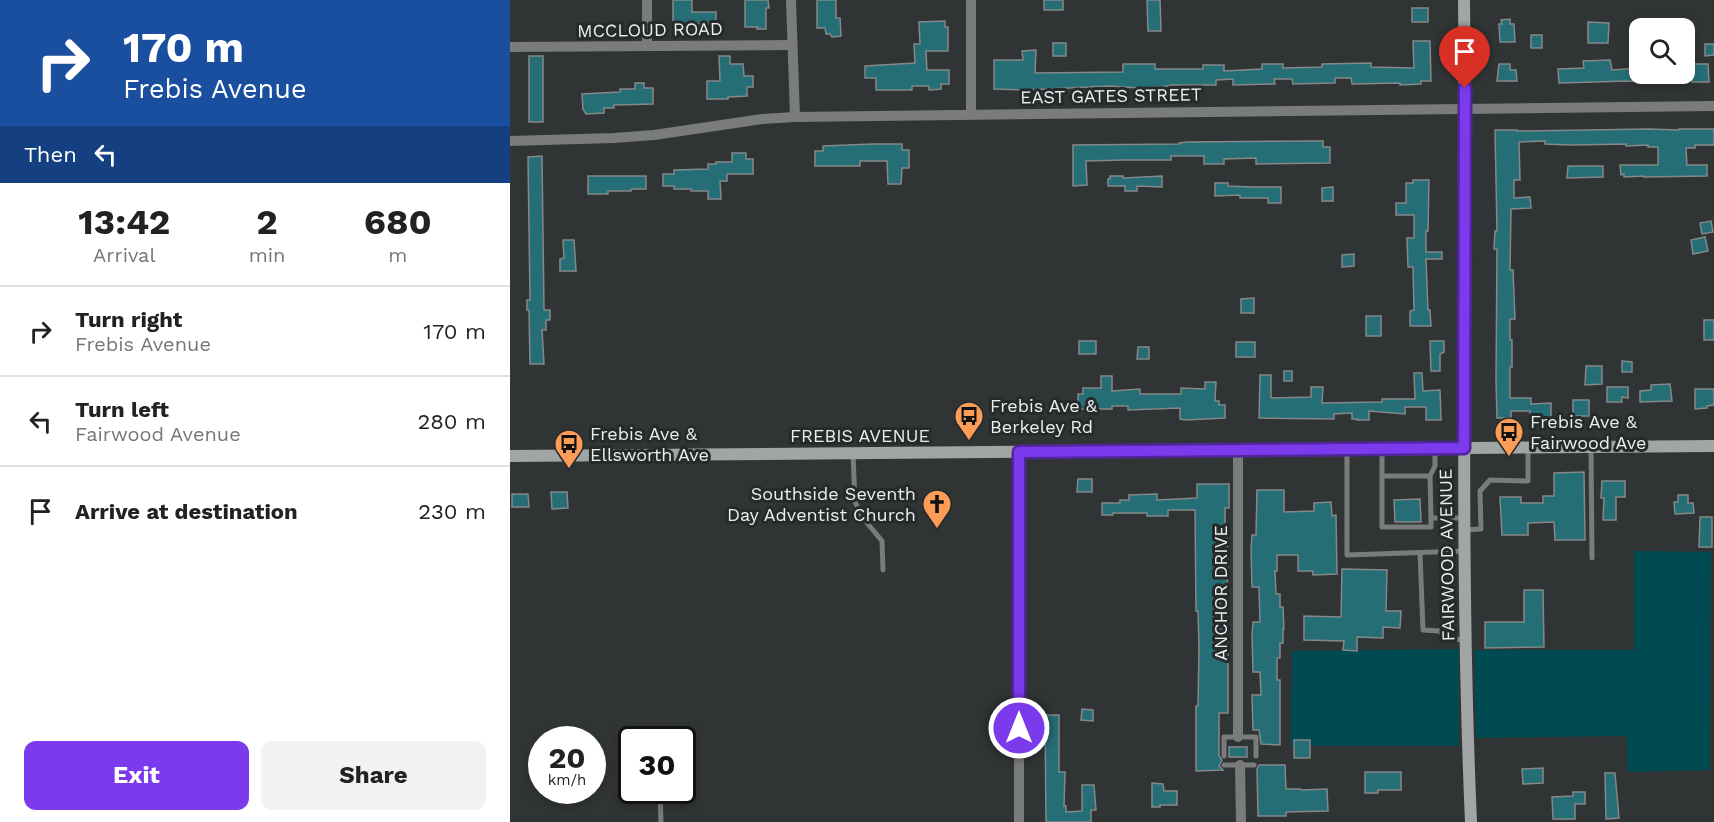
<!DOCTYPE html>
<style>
:root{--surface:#fff;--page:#f2f2f2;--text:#222;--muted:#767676;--line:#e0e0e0;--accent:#7c3aed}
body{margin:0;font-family:"Work Sans",sans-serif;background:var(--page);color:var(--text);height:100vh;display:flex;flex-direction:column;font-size:22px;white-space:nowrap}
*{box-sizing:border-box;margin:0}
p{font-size:20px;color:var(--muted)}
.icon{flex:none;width:33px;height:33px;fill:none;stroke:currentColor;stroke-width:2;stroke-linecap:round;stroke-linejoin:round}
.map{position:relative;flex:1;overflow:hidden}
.panel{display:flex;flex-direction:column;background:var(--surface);width:510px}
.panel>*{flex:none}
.guide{background:#1a4fa0;color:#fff;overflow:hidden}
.tools{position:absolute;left:1119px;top:18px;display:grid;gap:12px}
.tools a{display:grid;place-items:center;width:66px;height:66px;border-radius:12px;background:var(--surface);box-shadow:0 3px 9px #0003;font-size:30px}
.speed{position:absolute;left:18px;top:726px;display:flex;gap:12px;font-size:30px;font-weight:700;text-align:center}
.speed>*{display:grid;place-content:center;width:78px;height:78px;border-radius:50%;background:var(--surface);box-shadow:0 3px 9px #0003;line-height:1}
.speed small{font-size:15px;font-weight:400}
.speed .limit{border:3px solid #111;border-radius:9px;background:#fff;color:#111}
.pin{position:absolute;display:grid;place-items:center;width:51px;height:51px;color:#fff;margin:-62px -26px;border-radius:50% 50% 50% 0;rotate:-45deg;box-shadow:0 0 6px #0007}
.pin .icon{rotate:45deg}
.me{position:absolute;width:66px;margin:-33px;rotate:0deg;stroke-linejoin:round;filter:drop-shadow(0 0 4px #0008)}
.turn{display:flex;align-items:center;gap:21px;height:126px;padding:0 24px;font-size:27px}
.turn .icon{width:78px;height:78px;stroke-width:2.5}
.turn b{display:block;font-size:42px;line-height:51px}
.then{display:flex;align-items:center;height:57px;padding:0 24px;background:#0003;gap:12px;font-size:22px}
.eta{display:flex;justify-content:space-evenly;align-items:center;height:102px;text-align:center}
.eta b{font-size:36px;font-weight:700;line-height:42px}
.cta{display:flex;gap:12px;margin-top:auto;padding:12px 24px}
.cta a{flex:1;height:69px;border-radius:12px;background:var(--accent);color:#fff;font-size:24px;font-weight:700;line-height:69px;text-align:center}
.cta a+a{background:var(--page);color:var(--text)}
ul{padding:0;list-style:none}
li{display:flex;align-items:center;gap:18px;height:90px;padding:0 24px;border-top:2px solid var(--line)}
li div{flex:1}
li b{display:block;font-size:22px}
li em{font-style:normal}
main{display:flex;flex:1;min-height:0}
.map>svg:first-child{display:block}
.green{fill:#004b51}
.building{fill:#256e75;stroke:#848888;stroke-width:1.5}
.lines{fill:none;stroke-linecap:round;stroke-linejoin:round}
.lane{stroke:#7a7c7c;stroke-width:5}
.street{stroke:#7a7c7c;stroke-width:10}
.secondary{stroke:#a2a5a5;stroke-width:12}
.route-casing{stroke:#51269a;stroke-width:15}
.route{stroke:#7c3aed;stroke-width:10}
.labels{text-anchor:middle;stroke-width:6;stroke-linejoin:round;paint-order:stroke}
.street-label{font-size:18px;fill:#ebedee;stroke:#272a2b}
.poi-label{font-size:18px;fill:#ebedee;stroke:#272a2b;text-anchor:start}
</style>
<main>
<section class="panel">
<div class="guide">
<div class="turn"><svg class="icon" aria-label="right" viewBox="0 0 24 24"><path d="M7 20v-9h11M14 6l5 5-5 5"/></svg><div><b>170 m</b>Frebis Avenue</div></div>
<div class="then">Then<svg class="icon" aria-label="left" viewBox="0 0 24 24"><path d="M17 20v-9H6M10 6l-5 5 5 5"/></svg></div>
</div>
<div class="eta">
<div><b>13:42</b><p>Arrival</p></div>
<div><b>2</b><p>min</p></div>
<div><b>680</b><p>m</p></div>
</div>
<ul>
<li><svg class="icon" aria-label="right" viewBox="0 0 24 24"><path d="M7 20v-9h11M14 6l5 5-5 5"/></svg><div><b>Turn right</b><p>Frebis Avenue</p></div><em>170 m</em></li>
<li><svg class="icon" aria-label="left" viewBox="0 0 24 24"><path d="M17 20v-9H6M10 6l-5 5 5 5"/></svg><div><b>Turn left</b><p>Fairwood Avenue</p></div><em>280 m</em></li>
<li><svg class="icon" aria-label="arrive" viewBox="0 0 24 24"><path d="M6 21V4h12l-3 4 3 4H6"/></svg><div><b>Arrive at destination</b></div><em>230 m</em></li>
</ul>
<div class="cta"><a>Exit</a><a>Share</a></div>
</section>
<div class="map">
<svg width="1204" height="822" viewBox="0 0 1204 822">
<rect width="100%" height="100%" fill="#313435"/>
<g class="green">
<path d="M1124 551 1201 552 1200 770 1118 772 1116 736 966 738 964 650H1124Z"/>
<path d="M949 649V746H781L782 651Z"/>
</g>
<g class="building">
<path d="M163 0H182V12H206V24H183V27H171V30H163Z"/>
<path d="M235 0H258L259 8H256V29H247L248 27H235Z"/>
<path d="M307 0H326V18H330L331 36 322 37 320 34H316L315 28H307Z"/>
<rect x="534" y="0" width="19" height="10"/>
<path d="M637 0H650L651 31H638Z"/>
<rect x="902" y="8" width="16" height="14"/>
<path d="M1000 19V24H1004L1005 42H990L989 24H992L991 20Z"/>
<path d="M435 21V27H438V51H416L417 70H439V84H431V89L419 90V86H402V90H366V78H355V66L405 63 404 44H410L409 22Z"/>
<path d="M1078 22 1099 23 1098 43H1078Z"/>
<rect x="1021" y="35" width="11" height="13"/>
<path d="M903 41H920L921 81H911V84L890 85V83L842 84 841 78H825V83L783 84 782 79H764L765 84 723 85V79L706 80V85H660V86L629 88 599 86 518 90 484 89V60H513L512 51 526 50 525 73 613 72V64H645V69H693V65H714V71L752 69V64H773V68L812 67V64L861 63V67L904 68Z"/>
<rect x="543" y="43" width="13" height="13"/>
<path d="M1195 44H1204V55L1195 56Z"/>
<rect x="19" y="56" width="14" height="66"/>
<path d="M209 56H220V64H233L234 76H243V87H237V96L218 97V99H197V81H210Z"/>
<path d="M1100 60 1102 70 1130 68V74H1161V83L1119 81 1049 83 1048 69 1074 68 1073 61Z"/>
<path d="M989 64H1000V70H1006L1007 81H987Z"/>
<path d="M1182 64H1198L1199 82H1182Z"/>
<path d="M125 83H134V88H143V104L104 105V108H94V113L76 114 73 109 72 94 110 92V89H125Z"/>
<path d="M1138 129 1169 130V129H1204V145H1185V148H1176L1177 165H1197V176L1134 177V176L1114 177V174L1111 175 1110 165H1148V147H1138V145L1116 146V144L1062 145 1035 144V141L1009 142 1010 180H1004V198L1020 197 1021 208 1001 209 1000 270H1003L1005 319H1000V340H1002V367H1000V398H1021V404L1041 403V418H1020V411H1001V418H987L986 381 987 249H984L985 231H987L985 130H1007V131Z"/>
<path d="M799 141H813V147H820V163L746 164V158L714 159V164H694V156H661V160H613L576 161 577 185 563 186V145L669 144V143L677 142Z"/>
<path d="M363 144H392V150H399V168H392L391 184H378L377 161H350V166H305V151H313V146Z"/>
<path d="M222 153H236V159H243V174H217V181H210L211 199H198V191H181V189H164V186H153V174H164V170L198 169V164H206V162H222Z"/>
<path d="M32 156 34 310H40V320H36V330H32L34 364H20L19 310H17V300H20L18 157Z"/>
<path d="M1058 166H1093V177L1057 178Z"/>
<path d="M78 176H136V189H121V191H98V194H78Z"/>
<path d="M600 176H613V178L652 176V187L627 186V191H615V186H598V179H600Z"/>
<path d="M903 180H919L918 231H916V252H932V259H916L918 310H920L921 326H900V311L904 310 903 267H898L897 238H904V215H886V203H896V183H903Z"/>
<path d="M705 183H718V186L743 187H771V203H758V198H730V195L705 196Z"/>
<path d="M823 187V201H812V188Z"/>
<path d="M1201 221 1203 232 1192 234 1190 223Z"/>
<path d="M1195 237 1198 251 1183 254 1181 240Z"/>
<path d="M53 240H64L66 271H50V259L54 258Z"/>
<path d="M844 254V266L832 267V255Z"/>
<path d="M744 298V313H731V299Z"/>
<rect x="856" y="316" width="15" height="20"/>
<rect x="1194" y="320" width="10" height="20"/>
<rect x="569" y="341" width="17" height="13"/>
<path d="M920 341H934V352L930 354V371H921Z"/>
<rect x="726" y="342" width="19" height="15"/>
<path d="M628 347H639V359H627Z"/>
<path d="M1112 361 1122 362V372H1112Z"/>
<path d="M1076 366H1092V384L1075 385Z"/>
<rect x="774" y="371" width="8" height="10"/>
<path d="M904 373H912L913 391 930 390 931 420H916V407H895V414L859 411V420H847V419H842V413L824 414V419L749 418 750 375H761V398L801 397V387H813L812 403 872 402V399H905Z"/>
<path d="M591 376H602V391L630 389V394H671V388L695 389V382H706L705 401H709V405H715V418L675 420 670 419V408L618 410V406H602V409H568V394H573V388H591Z"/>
<path d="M1160 384 1162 401 1130 402V391L1141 390V385Z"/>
<path d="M1097 387H1118V398L1112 397V402H1097Z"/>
<path d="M1185 389H1204V405L1197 406V408L1185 409Z"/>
<rect x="1063" y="400" width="16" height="16"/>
<path d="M1074 472 1075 540H1045L1044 522 1018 523V535H992L990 497H1011V503H1033V496H1044V473Z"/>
<path d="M568 479H582V492H567Z"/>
<path d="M1092 481H1115V497H1106V520H1093L1094 498H1091Z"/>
<path d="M687 484H719V508H715V532H717L718 563 717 596H713V601H710V618L717 617 718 661V713H709V756L712 760 709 766 713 770 686 771V706H688L689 648 688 611H686L685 510H658V516H637V513H603V515H592V503H610V500H619V495L647 494V500L687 498Z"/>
<path d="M747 490H774V512L804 511V503L821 502 822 516 826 515 827 574 803 575V571H788V555H767V571H765L766 594H770V607H773L774 629H773V643H770V658H767V680H770V745L751 744 749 730H743L742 695H751L750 672H743L742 636 743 622H750L749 587H742L741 549 742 535H746Z"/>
<path d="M41 492H57L58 508 42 509Z"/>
<path d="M2 494H18L19 507H2Z"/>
<path d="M1168 495H1178V503H1183L1184 513 1165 514 1164 502H1168Z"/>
<path d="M910 499 911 522H885L884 500Z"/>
<path d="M1190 517H1202V547H1189Z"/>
<path d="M832 569 877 570 876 611H891L890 628 873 627V638L847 637V651L833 650 834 641 794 640V616L831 617Z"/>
<path d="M1014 590H1033L1034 647 975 648V622H1014Z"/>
<path d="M572 709 583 710V721L571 720Z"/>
<path d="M535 715H549V772H555L554 806H556V812L572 811V785H584L586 810H581V822H536Z"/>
<rect x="784" y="740" width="16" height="18"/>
<rect x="719" y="747" width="18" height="10"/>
<path d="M749 765H775L776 789H790L792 790 817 789 818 811 776 812V816H748L747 769Z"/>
<path d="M1033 768V783L1013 784 1012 769Z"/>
<path d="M855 772H891V790H868V793H855Z"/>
<path d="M1095 773H1105L1109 818 1096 819Z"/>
<path d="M642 783 653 784 654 791H667V805H650V807H642Z"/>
<path d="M1063 792H1075V804H1065V819H1043L1042 797 1063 796Z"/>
</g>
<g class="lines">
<g class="lane">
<path d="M1081 448 1082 558"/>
<path d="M837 450V555L954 551"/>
<path d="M872 450V476H920L925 466V449"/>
<path d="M343 454 345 502 353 518 372 541 373 570"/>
<path d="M872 476V527H921V518"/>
<path d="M920 476 921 518H954"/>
<path d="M954 530 971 529 970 491 980 480 1018 481V448"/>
<path d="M910 553 913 630 929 631 937 638 954 640"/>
<path d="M714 756V737H746V756"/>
<path d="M714 765H744"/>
<path d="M150 790 151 822"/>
</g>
<g class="street">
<path d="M137 0V46"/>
<path d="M281 0 285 117"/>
<path d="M461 0V114"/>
<path d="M0 47 281 45"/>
<path d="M0 141 104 138 144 135 252 119 285 117 1204 106"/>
<path d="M509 452V822"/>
<path d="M728 737V450"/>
<path d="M730 765 731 822"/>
</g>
<g class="secondary">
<path d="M954 0C957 274 949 548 961 822"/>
<path d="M0 456 1204 446"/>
</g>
</g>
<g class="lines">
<g class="route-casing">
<path id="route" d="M509 728V452L954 448 955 88"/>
</g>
<use href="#route" class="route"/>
</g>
<defs>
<g id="bus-pin" transform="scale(1.5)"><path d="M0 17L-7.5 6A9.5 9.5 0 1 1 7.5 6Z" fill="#fd9c56" stroke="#272a2b"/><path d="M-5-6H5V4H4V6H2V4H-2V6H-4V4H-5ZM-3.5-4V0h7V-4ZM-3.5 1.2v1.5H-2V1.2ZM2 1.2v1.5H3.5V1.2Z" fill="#111"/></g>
<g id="church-pin" transform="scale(1.5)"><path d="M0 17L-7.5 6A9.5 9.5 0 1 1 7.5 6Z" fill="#fd9c56" stroke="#272a2b"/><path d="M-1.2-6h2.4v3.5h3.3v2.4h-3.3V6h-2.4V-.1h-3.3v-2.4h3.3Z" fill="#111"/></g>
</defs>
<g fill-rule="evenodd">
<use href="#bus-pin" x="459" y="416"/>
<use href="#bus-pin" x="999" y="432"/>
<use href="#bus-pin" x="59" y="444"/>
<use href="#church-pin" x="427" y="504"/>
</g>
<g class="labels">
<g class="street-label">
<text transform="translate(140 30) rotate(-1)" y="6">MCCLOUD ROAD</text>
<text transform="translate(601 96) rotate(-1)" y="6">EAST GATES STREET</text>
<text x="350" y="442">FREBIS AVENUE</text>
<text transform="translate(937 555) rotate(-91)" y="6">FAIRWOOD AVENUE</text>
<text transform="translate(711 593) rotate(-90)" y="6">ANCHOR DRIVE</text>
</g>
<g class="poi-label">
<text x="480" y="412">Frebis Ave &amp;<tspan x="480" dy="21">Berkeley Rd</tspan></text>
<text x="1020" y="428">Frebis Ave &amp;<tspan x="1020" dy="21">Fairwood Ave</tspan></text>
<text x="80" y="440">Frebis Ave &amp;<tspan x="80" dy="21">Ellsworth Ave</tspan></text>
<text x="406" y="500" text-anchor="end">Southside Seventh<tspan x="406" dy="21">Day Adventist Church</tspan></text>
</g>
</g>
</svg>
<div class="tools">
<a><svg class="icon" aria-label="search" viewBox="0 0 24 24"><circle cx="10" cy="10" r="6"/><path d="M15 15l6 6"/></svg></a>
</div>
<div class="speed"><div>20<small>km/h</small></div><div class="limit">30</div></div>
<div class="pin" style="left:955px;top:88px;background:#d93025"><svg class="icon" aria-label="arrive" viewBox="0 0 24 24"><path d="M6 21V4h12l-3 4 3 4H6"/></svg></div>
<svg class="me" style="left:509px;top:728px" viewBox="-20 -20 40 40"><circle r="17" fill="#7c3aed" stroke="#fff" stroke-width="3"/><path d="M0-11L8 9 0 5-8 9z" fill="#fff"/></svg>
</div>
</main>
